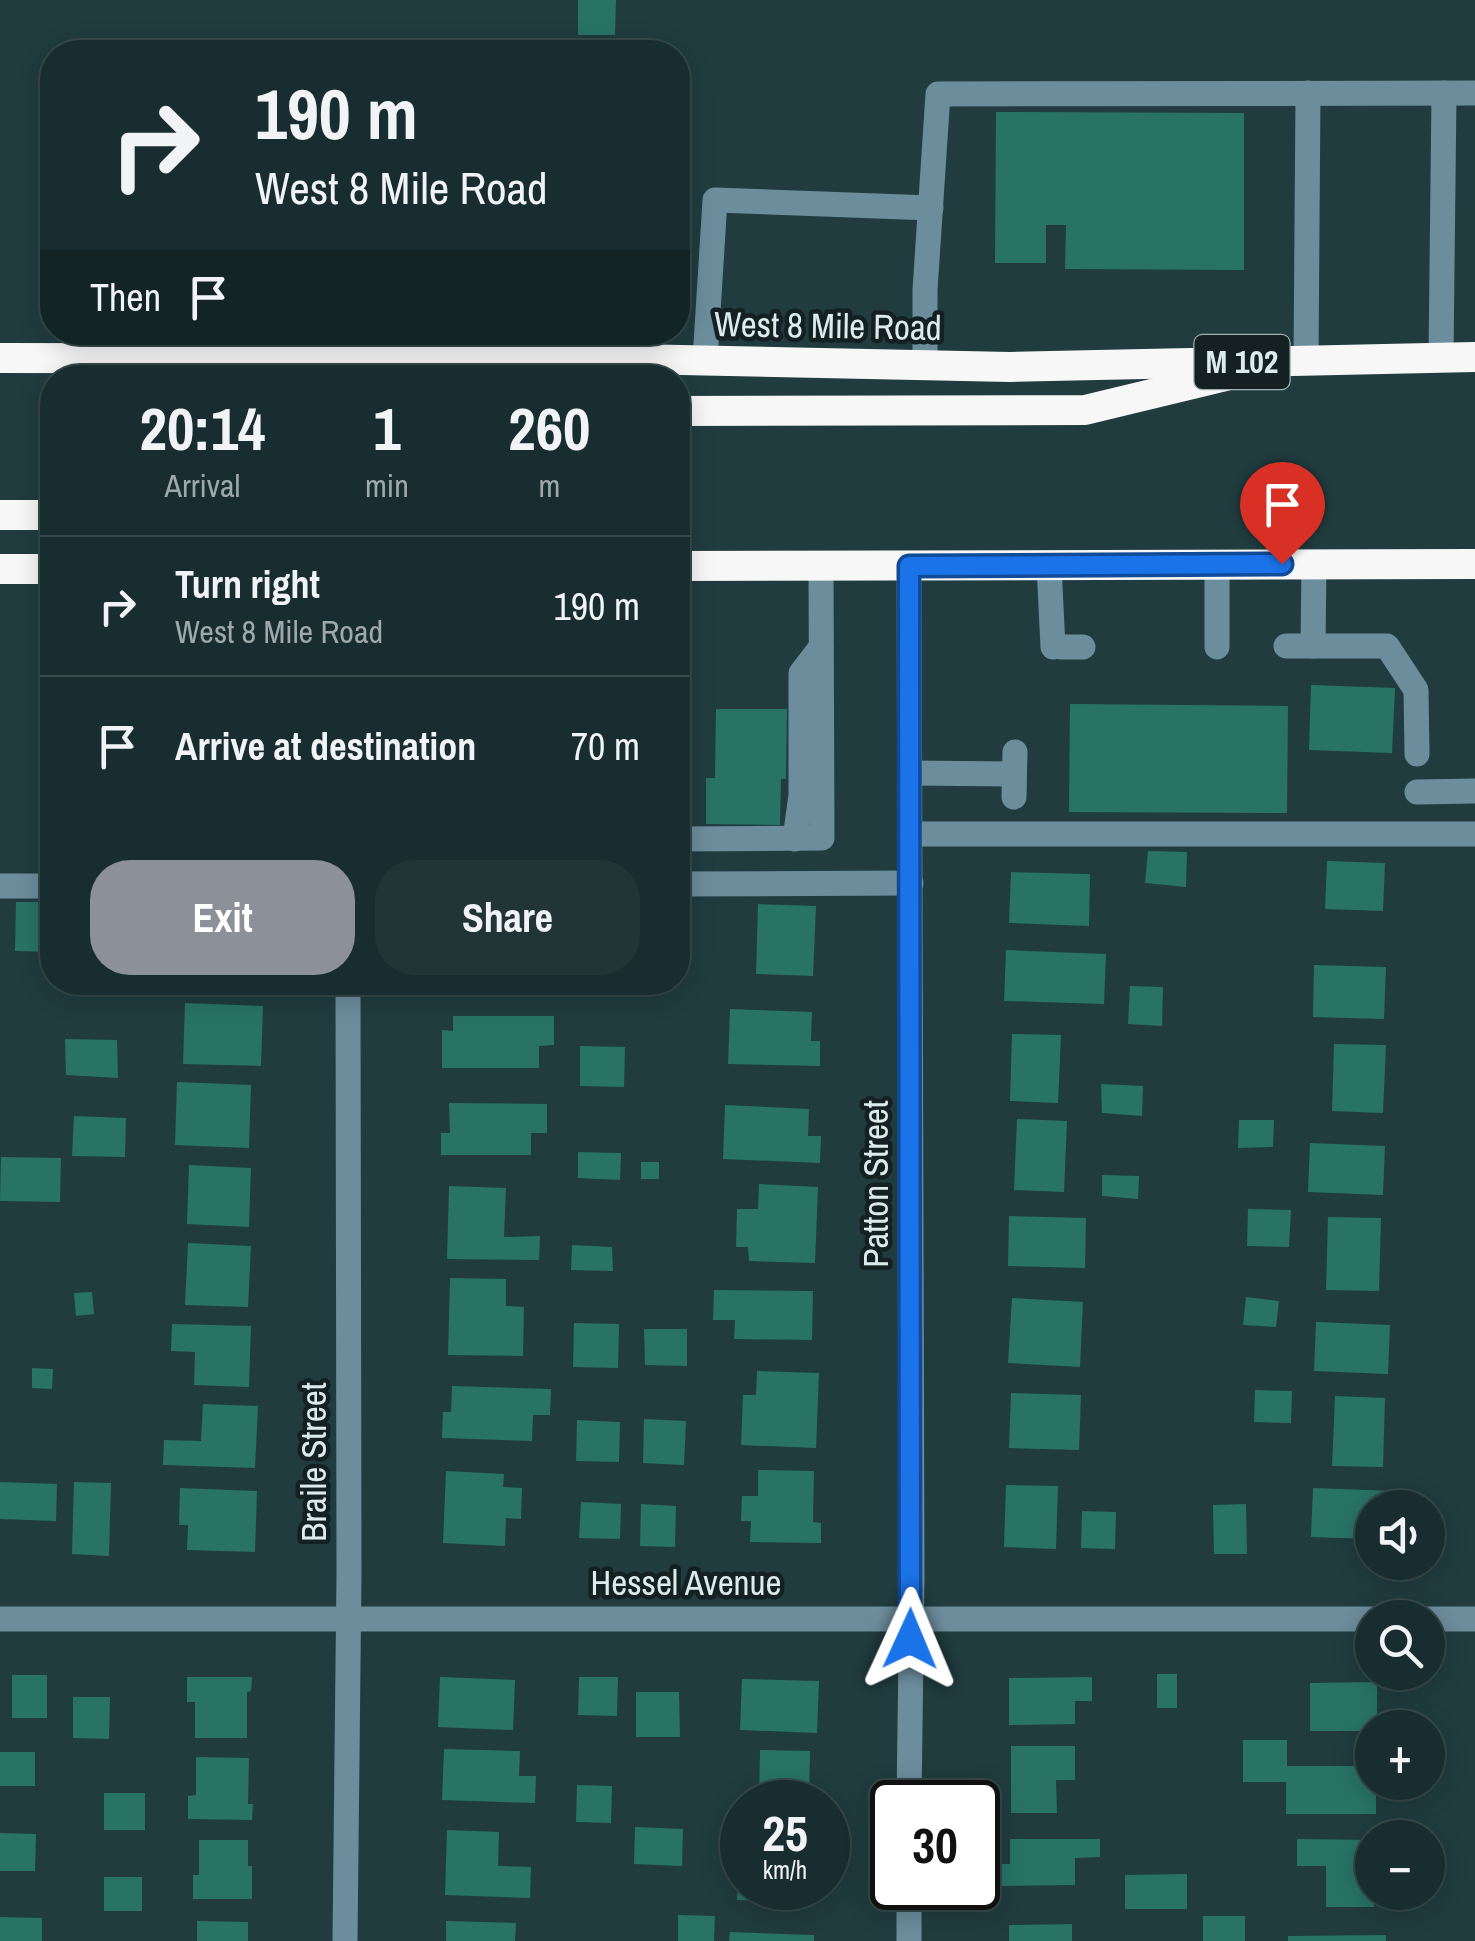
<!DOCTYPE html>
<meta charset="utf-8">
<style>
:root{--surface:#182d2f;--page:#213537;--text:#f1f3f6;--muted:#9fa8aa;--line:#36494b;--accent:#8c9099}
body{margin:0;font-family:"Archivo Narrow",sans-serif;background:var(--page);color:var(--text);height:100vh;display:flex;flex-direction:column;font-size:38px;white-space:nowrap}
*{box-sizing:border-box;margin:0}
p{font-size:32px;color:var(--muted)}
.icon{flex:none;width:55px;height:55px;fill:none;stroke:currentColor;stroke-width:2;stroke-linecap:round;stroke-linejoin:round}
.map{position:relative;flex:1;overflow:hidden}
.details{position:absolute;left:40px;top:365px;width:650px;height:630px;display:flex;flex-direction:column;background:var(--surface);border-radius:40px;box-shadow:0 5px 25px #0003,0 0 0 2px var(--line)}
.details>*{flex:none}
.top-card{position:absolute;left:40px;top:40px;width:650px;height:305px;border-radius:40px;box-shadow:0 5px 25px #0003,0 0 0 2px var(--line);background:#182d2f;color:var(--text);overflow:hidden}
.buttons{position:absolute;left:1355px;top:1490px;display:grid;gap:20px}
.buttons a{display:grid;place-items:center;width:90px;height:90px;border-radius:50%;background:var(--surface);box-shadow:0 5px 25px #0003,0 0 0 2px var(--line);font-size:50px}
.speed{position:absolute;left:720px;top:1780px;display:flex;gap:20px;font-size:50px;font-weight:700;text-align:center}
.speed>*{display:grid;place-content:center;width:130px;height:130px;border-radius:50%;background:var(--surface);box-shadow:0 5px 25px #0003,0 0 0 2px var(--line);line-height:1}
.speed small{font-size:25px;font-weight:400}
.speed .limit{border:5px solid #111;border-radius:15px;background:#fff;color:#111}
.pin{position:absolute;display:grid;place-items:center;width:85px;height:85px;color:#fff;margin:-102px -42px;border-radius:50% 50% 50% 0;rotate:-45deg;box-shadow:0 0 10px #0007}
.pin .icon{rotate:45deg}
.me{position:absolute;width:110px;margin:-55px;rotate:1deg;stroke-linejoin:round;filter:drop-shadow(0 0 8px #0008)}
.turn{display:flex;align-items:center;gap:35px;height:210px;padding:0 50px;font-size:45px}
.turn .icon{width:130px;height:130px;stroke-width:2.5}
.turn b{display:block;font-size:70px;line-height:85px}
.then{display:flex;align-items:center;height:95px;padding:0 50px;background:#0003;gap:20px;font-size:38px}
.eta{display:flex;justify-content:space-evenly;align-items:center;height:170px;text-align:center}
.eta b{font-size:60px;font-weight:700;line-height:70px}
.action{display:flex;gap:20px;margin-top:auto;padding:20px 50px}
.action a{flex:1;height:115px;border-radius:40px;background:var(--accent);color:#fff;font-size:40px;font-weight:700;line-height:115px;text-align:center}
.action a+a{background:var(--page);color:var(--text)}
ul{padding:0;list-style:none}
li{display:flex;align-items:center;gap:30px;height:140px;padding:0 50px;border-top:2px solid var(--line)}
li div{flex:1}
li b{display:block;font-size:38px}
li em{font-style:normal}
.map>svg:first-child{display:block}
.building{fill:#287366}
.lines{fill:none;stroke-linecap:round;stroke-linejoin:round}
.minor{stroke:#6c8d9c;stroke-width:25}
.highway{stroke:#f7f7f7;stroke-width:30}
.route-casing{stroke:#114b97;stroke-width:25}
.route{stroke:#1a73e8;stroke-width:18}
.labels{text-anchor:middle;stroke-width:9;stroke-linejoin:round;paint-order:stroke}
.shield{fill:#142022;stroke:#a0afb0;stroke-width:2.5}
.shield-label{font-size:32px;font-weight:bold;fill:#dceced}
.street-label{font-size:35px;fill:#dceced;stroke:#142022}
</style>
<div class="map">
<svg width="1475" height="1941" viewBox="0 0 1475 1941">
<rect width="100%" height="100%" fill="#203c3f"/>
<g class="building">
<path d="M578 0H616L615 35H578Z"/>
<path d="M996 112 1244 113V270L1065 269 1066 225H1046V263H995Z"/>
<path d="M1311 685 1395 688 1392 753 1309 750Z"/>
<path d="M1070 704 1288 706 1287 813 1069 812Z"/>
<path d="M716 709H787L786 779H781L780 825 706 824V778H715Z"/>
<path d="M1148 851 1187 852 1186 887 1145 883Z"/>
<path d="M1327 861 1385 863 1383 911 1325 909Z"/>
<path d="M1011 872 1090 874 1089 926 1009 923Z"/>
<path d="M16 902H52V952L15 951Z"/>
<path d="M758 904 816 906 813 976 756 974Z"/>
<path d="M1006 950 1106 954 1104 1004 1004 1001Z"/>
<path d="M1314 965 1386 967 1384 1019 1313 1017Z"/>
<rect x="446" y="982" width="109" height="7"/>
<path d="M1130 986 1163 987 1162 1026 1128 1024Z"/>
<path d="M185 1003 263 1006 261 1066 183 1064Z"/>
<path d="M730 1009 812 1012 811 1041H820V1066L728 1064Z"/>
<path d="M453 1016H554V1045L539 1046V1068H442V1030L453 1031Z"/>
<path d="M1012 1034 1061 1035 1058 1103 1010 1101Z"/>
<path d="M65 1039 117 1040 118 1078 66 1075Z"/>
<path d="M1334 1044 1386 1045 1383 1113 1332 1111Z"/>
<path d="M580 1046 625 1047 624 1087 580 1086Z"/>
<path d="M177 1082 251 1085 249 1148 175 1145Z"/>
<path d="M1101 1084 1143 1086 1142 1116 1102 1113Z"/>
<path d="M449 1103 547 1104V1133H531V1155H441V1133H450Z"/>
<path d="M725 1105 809 1109 808 1136H821L820 1163 723 1159Z"/>
<path d="M74 1116 126 1118 125 1157 72 1156Z"/>
<path d="M1017 1119 1067 1121 1064 1192 1014 1190Z"/>
<path d="M1239 1120H1274L1273 1147 1238 1148Z"/>
<path d="M1310 1143 1385 1146 1383 1195 1308 1192Z"/>
<path d="M578 1152 621 1153 620 1180 578 1178Z"/>
<path d="M1 1157 61 1158 60 1202 0 1201Z"/>
<rect x="641" y="1162" width="18" height="17"/>
<path d="M189 1165 251 1168 249 1227 187 1224Z"/>
<path d="M1102 1175 1139 1176 1138 1199 1102 1196Z"/>
<path d="M759 1184 818 1187 815 1263 749 1261 748 1247H736L737 1209H758Z"/>
<path d="M449 1186 506 1188 504 1237 540 1236 539 1260 447 1259Z"/>
<path d="M1248 1209 1291 1210 1289 1247 1247 1246Z"/>
<path d="M1009 1216 1086 1218 1085 1268 1008 1266Z"/>
<path d="M1328 1217 1381 1218 1379 1291 1326 1290Z"/>
<path d="M188 1243 251 1246 248 1307 185 1305Z"/>
<path d="M572 1245 612 1247 613 1271 571 1270Z"/>
<path d="M450 1278 506 1279V1306L524 1307 523 1356 448 1355Z"/>
<path d="M714 1290 813 1291 812 1340 734 1339 735 1320H713Z"/>
<path d="M92 1292 94 1314 76 1316 74 1293Z"/>
<path d="M1246 1297 1279 1301 1276 1327 1243 1325Z"/>
<path d="M1012 1298 1083 1302 1080 1367 1008 1363Z"/>
<path d="M1316 1322 1390 1325 1388 1374 1314 1371Z"/>
<path d="M574 1323 619 1324 618 1368 573 1367Z"/>
<path d="M172 1324 251 1326 249 1387 194 1385 195 1352 171 1351Z"/>
<path d="M644 1329H687V1366L645 1365Z"/>
<path d="M32 1368 53 1369 52 1389 32 1388Z"/>
<path d="M757 1371 819 1373 816 1448 741 1445 743 1395H756Z"/>
<path d="M452 1386 551 1389 550 1415H533L532 1441 442 1438 443 1412H451Z"/>
<path d="M1255 1390 1292 1391 1291 1423 1254 1422Z"/>
<path d="M1011 1393 1081 1395 1079 1450 1009 1448Z"/>
<path d="M1335 1396 1385 1398 1383 1467 1332 1466Z"/>
<path d="M203 1404 258 1406 255 1468 163 1465 164 1440 201 1441Z"/>
<path d="M644 1419 686 1421 684 1465 643 1463Z"/>
<path d="M577 1420 620 1422 619 1462 576 1461Z"/>
<path d="M758 1470 814 1471 813 1522 821 1523V1543L750 1542 751 1521H741L742 1496H758Z"/>
<path d="M446 1471 504 1474 503 1487 522 1488 521 1519 506 1518 505 1546 443 1543Z"/>
<path d="M0 1482 57 1484 56 1521 0 1519Z"/>
<path d="M74 1482 111 1483 109 1556 72 1554Z"/>
<path d="M1006 1485 1058 1486 1056 1549 1004 1547Z"/>
<path d="M180 1488 257 1491 255 1552 187 1550 188 1525H179Z"/>
<path d="M1313 1488 1394 1491V1508H1372V1539L1311 1537Z"/>
<path d="M581 1502 621 1504 620 1539 579 1538Z"/>
<path d="M641 1504 676 1506 675 1547 640 1546Z"/>
<path d="M1246 1504 1247 1554H1214L1213 1505Z"/>
<path d="M1082 1511 1116 1512 1115 1549 1081 1548Z"/>
<rect x="1157" y="1674" width="20" height="34"/>
<rect x="12" y="1675" width="35" height="43"/>
<path d="M187 1677H252L251 1691 247 1692V1738H195V1702H187Z"/>
<path d="M440 1677 515 1680 513 1730 438 1727Z"/>
<path d="M579 1677H618L617 1716 578 1715Z"/>
<path d="M1092 1677V1701H1075V1724L1009 1725V1678Z"/>
<path d="M742 1679 819 1681 817 1733 740 1730Z"/>
<path d="M1377 1682V1728H1372V1731H1310V1683Z"/>
<path d="M636 1692H679L680 1737H636Z"/>
<path d="M73 1697H110L109 1739 73 1738Z"/>
<path d="M1243 1740H1287V1766H1372V1782H1382V1787H1376V1814H1286V1782H1243Z"/>
<path d="M1011 1746H1075V1780H1056L1057 1813H1011Z"/>
<path d="M444 1749 520 1751 519 1776H536L535 1803 442 1800Z"/>
<path d="M760 1750 810 1751 809 1802H759Z"/>
<rect x="0" y="1752" width="35" height="34"/>
<path d="M196 1757 249 1758 248 1804H253L252 1820 188 1819V1796L196 1795Z"/>
<path d="M577 1785 612 1786 611 1823 576 1822Z"/>
<rect x="104" y="1793" width="41" height="37"/>
<path d="M635 1827 683 1829 682 1866 634 1864Z"/>
<path d="M447 1830 499 1832 498 1866 531 1867 530 1898 445 1895Z"/>
<path d="M0 1833 36 1834 35 1871H0Z"/>
<path d="M1010 1839H1100V1857L1075 1858V1885L1002 1886V1864H1010Z"/>
<path d="M1297 1839 1372 1840 1374 1907H1326V1866H1297Z"/>
<path d="M199 1840H248V1866H252V1899H193V1875H199Z"/>
<path d="M739 1850H742V1888H812L811 1903 737 1900Z"/>
<path d="M1187 1874V1909H1125V1875Z"/>
<rect x="104" y="1877" width="38" height="34"/>
<path d="M678 1915 715 1916 714 1941H678Z"/>
<rect x="1203" y="1916" width="42" height="25"/>
<path d="M0 1917 42 1918V1941H0Z"/>
<path d="M197 1921 248 1922V1941H197Z"/>
<path d="M446 1921 516 1923 515 1941H446Z"/>
<path d="M1072 1924V1941H1009V1925Z"/>
<path d="M730 1932 814 1935V1941H729Z"/>
<path d="M1386 1935V1941H1288V1936Z"/>
</g>
<g class="lines">
<g class="minor">
<path d="M1441 357 1444 93"/>
<path d="M705 360 715 200 931 208"/>
<path d="M1306 360 1308 93"/>
<path d="M925 365V290L938 94 1475 93"/>
<path d="M909 566 912 1576 909 1802"/>
<path d="M1049 566 1053 647"/>
<path d="M1286 646H1387L1416 690 1417 754"/>
<path d="M1313 646 1314 564"/>
<path d="M1061 647H1083"/>
<path d="M1217 647V565"/>
<path d="M910 773 1014 774"/>
<path d="M1417 792 1475 791"/>
<path d="M1014 797 1015 752"/>
<path d="M910 834H1475"/>
<path d="M678 839 822 838 821 566"/>
<path d="M795 839 801 795V673L821 647"/>
<path d="M678 884 911 883"/>
<path d="M0 886H52"/>
<path d="M0 1619H1372"/>
<path d="M1428 1619H1475"/>
<path d="M345 1941 349 1573 348 982"/>
<path d="M909 1941V1888"/>
</g>
<g class="highway">
<path d="M0 358 633 359 1010 367 1475 357"/>
<path d="M678 411 1085 410 1230 375"/>
<path d="M0 515H52"/>
<path d="M678 566 1475 564"/>
<path d="M0 569H52"/>
</g>
</g>
<g class="lines">
<g class="route-casing">
<path id="route" d="M910 1639 909 566 1282 564"/>
</g>
<use href="#route" class="route"/>
</g>
<g class="labels">
<rect class="shield" x="1194.5" y="335" width="95" height="54" rx="8"/>
<g class="shield-label">
<text x="1242" y="373">M 102</text>
</g>
<g class="street-label">
<text transform="translate(828 326) rotate(1)" y="12">West 8 Mile Road</text>
<text transform="translate(876 1184) rotate(-90)" y="12">Patton Street</text>
<text transform="translate(314 1462) rotate(-90)" y="12">Braile Street</text>
<text x="686" y="1595">Hessel Avenue</text>
</g>
</g>
</svg>
<div class="buttons">
<a><svg class="icon" aria-label="sound" viewBox="0 0 24 24"><path d="M4 9h4l5-4v14l-5-4H4zM17 9q2 3 0 6"/></svg></a>
<a><svg class="icon" aria-label="search" viewBox="0 0 24 24"><circle cx="10" cy="10" r="6"/><path d="M15 15l6 6"/></svg></a>
<a>+</a>
<a>−</a>
</div>
<div class="speed"><div>25<small>km/h</small></div><div class="limit">30</div></div>
<div class="pin" style="left:1282px;top:564px;background:#d93025"><svg class="icon" aria-label="arrive" viewBox="0 0 24 24"><path d="M6 21V4h12l-3 4 3 4H6"/></svg></div>
<svg class="me" style="left:910px;top:1639px" viewBox="-20 -20 40 40"><path d="M0-17L14 15 0 8-14 15z" fill="#1a73e8" stroke="#fff" stroke-width="4"/></svg>
<div class="top-card">
<div class="turn"><svg class="icon" aria-label="right" viewBox="0 0 24 24"><path d="M7 20v-9h11M14 6l5 5-5 5"/></svg><div><b>190 m</b>West 8 Mile Road</div></div>
<div class="then">Then<svg class="icon" aria-label="arrive" viewBox="0 0 24 24"><path d="M6 21V4h12l-3 4 3 4H6"/></svg></div>
</div>
<section class="details">
<div class="eta">
<div><b>20:14</b><p>Arrival</p></div>
<div><b>1</b><p>min</p></div>
<div><b>260</b><p>m</p></div>
</div>
<ul>
<li><svg class="icon" aria-label="right" viewBox="0 0 24 24"><path d="M7 20v-9h11M14 6l5 5-5 5"/></svg><div><b>Turn right</b><p>West 8 Mile Road</p></div><em>190 m</em></li>
<li><svg class="icon" aria-label="arrive" viewBox="0 0 24 24"><path d="M6 21V4h12l-3 4 3 4H6"/></svg><div><b>Arrive at destination</b></div><em>70 m</em></li>
</ul>
<div class="action"><a>Exit</a><a>Share</a></div>
</section>
</div>
